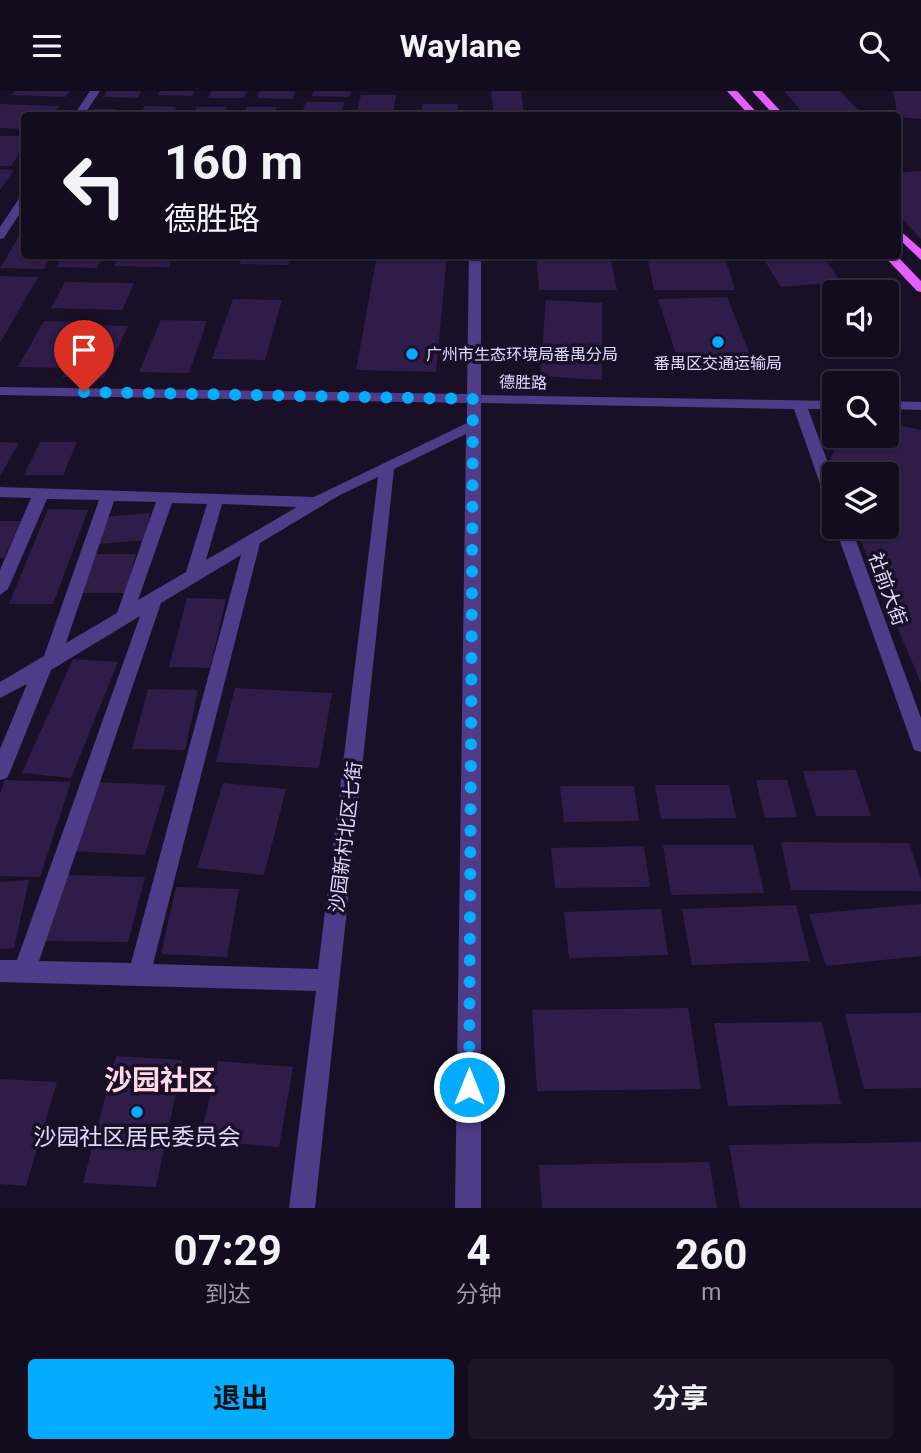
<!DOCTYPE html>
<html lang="zh">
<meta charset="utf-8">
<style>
:root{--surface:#130c1e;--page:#1c1527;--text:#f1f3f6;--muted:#9d9ba4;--line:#322c3c;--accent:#03acff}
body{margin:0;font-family:Roboto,"Noto Sans SC",sans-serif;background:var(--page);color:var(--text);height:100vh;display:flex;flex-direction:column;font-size:26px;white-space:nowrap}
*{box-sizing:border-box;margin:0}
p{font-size:23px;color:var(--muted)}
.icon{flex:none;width:38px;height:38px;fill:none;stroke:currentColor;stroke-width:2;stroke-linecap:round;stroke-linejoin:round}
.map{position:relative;height:1117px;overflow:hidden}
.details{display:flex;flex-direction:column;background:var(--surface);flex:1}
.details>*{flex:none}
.hud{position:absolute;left:21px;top:21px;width:880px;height:147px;border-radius:7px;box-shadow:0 2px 5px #0004,0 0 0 2px var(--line);background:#130c1e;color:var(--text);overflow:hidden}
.tools{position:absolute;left:822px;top:189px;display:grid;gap:14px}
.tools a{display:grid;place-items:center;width:77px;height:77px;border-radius:7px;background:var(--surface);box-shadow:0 2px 5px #0004,0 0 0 2px var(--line);font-size:35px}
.pin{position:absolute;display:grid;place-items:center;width:60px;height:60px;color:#fff;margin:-72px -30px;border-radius:50% 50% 50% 0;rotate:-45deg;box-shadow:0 0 7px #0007}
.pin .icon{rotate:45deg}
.me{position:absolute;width:77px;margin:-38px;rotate:0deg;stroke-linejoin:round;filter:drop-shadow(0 0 5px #0008)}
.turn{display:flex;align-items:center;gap:24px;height:147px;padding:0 28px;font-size:32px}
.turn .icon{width:91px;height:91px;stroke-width:2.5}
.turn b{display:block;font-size:49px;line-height:60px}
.eta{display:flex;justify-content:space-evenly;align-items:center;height:119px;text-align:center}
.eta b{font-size:42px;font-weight:700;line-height:49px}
.primary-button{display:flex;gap:14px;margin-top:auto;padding:14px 28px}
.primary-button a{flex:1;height:80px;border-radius:7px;background:var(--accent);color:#111;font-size:28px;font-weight:700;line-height:80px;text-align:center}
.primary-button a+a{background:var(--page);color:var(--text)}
header{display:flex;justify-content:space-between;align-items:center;height:91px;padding:0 28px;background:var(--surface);font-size:32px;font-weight:700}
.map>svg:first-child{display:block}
.building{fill:#2f1c49}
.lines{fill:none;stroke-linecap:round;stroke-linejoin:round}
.minor{fill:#4f3b87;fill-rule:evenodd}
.major{fill:#e75eff;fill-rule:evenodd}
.route{stroke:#03acff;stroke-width:12;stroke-dasharray:0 21.6}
.poi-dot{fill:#03acff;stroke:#191028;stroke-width:2.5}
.labels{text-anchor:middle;stroke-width:7;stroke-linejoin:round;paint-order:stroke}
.far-poi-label{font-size:16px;fill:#e4d7ff;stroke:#191028;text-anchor:start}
.far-street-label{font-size:16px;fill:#e4d7ff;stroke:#191028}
.street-label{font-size:19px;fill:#e4d7ff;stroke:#191028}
.near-poi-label{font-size:23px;fill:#e4d7ff;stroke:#191028}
.near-quarter-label{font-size:28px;font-weight:bold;fill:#ffd9e8;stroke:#191028}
</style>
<header><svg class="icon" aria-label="menu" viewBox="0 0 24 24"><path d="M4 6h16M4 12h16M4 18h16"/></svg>Waylane<svg class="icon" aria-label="search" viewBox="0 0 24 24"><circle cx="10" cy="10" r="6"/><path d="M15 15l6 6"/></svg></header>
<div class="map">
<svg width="921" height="1117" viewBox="0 0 921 1117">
<rect width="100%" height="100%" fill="#191028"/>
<g class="building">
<path d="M15 0H70L65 6 11 4Z"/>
<path d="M107 0H141L138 7 103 6Z"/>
<path d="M160 0H195L192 5 158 4Z"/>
<path d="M212 0H247L244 7H208Z"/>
<path d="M260 0H295L292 8 257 7Z"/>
<path d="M313 0H351L349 6 312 5Z"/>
<path d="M491 0H521L524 24H494Z"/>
<path d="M784 0H840L863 24H805Z"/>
<path d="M893 0H921V28L898 26Z"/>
<path d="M361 4H396L393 21H357Z"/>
<path d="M306 11H344L341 24H301Z"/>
<path d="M0 13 59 15 51 24H24V38L0 37Z"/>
<path d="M423 13H458L457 24H421Z"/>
<path d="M145 15 176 16 172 24H139Z"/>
<path d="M197 16H227L223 24H193Z"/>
<path d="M247 16H277L274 24H243Z"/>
<path d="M95 18H116L112 24H90Z"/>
<path d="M0 45H24V56L11 75H0Z"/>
<path d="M0 78 14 79 0 99Z"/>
<path d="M921 80V148L898 123V82Z"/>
<path d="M24 137V164H51L44 178 0 177Z"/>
<path d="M63 164H103L97 177 57 176Z"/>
<path d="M119 164H174L169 176 114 175Z"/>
<path d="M243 164H291L288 174 240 173Z"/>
<path d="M377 164H447L436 281 356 279Z"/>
<path d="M536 164H610L617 199H539Z"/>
<path d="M647 164H724L735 199H654Z"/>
<path d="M761 164H822L841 191 781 196Z"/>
<path d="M0 185 38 186 0 252Z"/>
<path d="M65 191 134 192 122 219 51 217Z"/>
<path d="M727 206 755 276 681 278 658 208Z"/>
<path d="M233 208 282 209 265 269 212 268Z"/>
<path d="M546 209 602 212V289L540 285Z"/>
<path d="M161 229 207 230 189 282 139 281Z"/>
<path d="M44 230 84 231 62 277 18 276Z"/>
<path d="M87 234 128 235 104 287 62 286Z"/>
<path d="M887 332 921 339V592L855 436H887V383H836L830 368 842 345H887Z"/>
<path d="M0 351 19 352 0 385Z"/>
<path d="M40 351H77L63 384H24Z"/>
<path d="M48 418 88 419 53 513H9Z"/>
<path d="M150 422 146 449 99 453 104 426Z"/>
<path d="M0 430H21L4 467H0Z"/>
<path d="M95 463H136L125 502H82Z"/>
<path d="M187 507 226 508 210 577 169 576Z"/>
<path d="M73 568 118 571 71 687 22 682Z"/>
<path d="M235 597 332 602 319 677 216 671Z"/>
<path d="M148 598 198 599 185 659 132 658Z"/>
<path d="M856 679 871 725H816L803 680Z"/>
<path d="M5 689 71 691 40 786 0 785V703Z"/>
<path d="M756 689H787L797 726 765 727Z"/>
<path d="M94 691 166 694 145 764 71 760Z"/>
<path d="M223 692 286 698 264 784 197 777Z"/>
<path d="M655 694H729L736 727 661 728Z"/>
<path d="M560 695H634L639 730 564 731Z"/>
<path d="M781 751 909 752 921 788V800L791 799Z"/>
<path d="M663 754H753L764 802 671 804Z"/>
<path d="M644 755 650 796 555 797 551 757Z"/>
<path d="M64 784 145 786 128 851 44 850Z"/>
<path d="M29 789 14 857 0 858V791Z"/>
<path d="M176 796 239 798 227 866 161 863Z"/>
<path d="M921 813V865L826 875 809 823Z"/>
<path d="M796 814 810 870 692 874 682 818Z"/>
<path d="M661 818 668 864 569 867 564 821Z"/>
<path d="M688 917 701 998 537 1000 532 919Z"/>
<path d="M921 922V997L864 998 845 923Z"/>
<path d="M822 931 841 1013 728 1015 714 932Z"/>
<path d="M116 965 183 969 156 1096 83 1092Z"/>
<path d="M218 970 293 976 279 1056 200 1049Z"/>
<path d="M0 988 57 991 26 1095 0 1093Z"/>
<path d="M921 1051V1117H740L729 1054Z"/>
<path d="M709 1071 717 1117H542L539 1074Z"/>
</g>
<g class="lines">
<g class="minor">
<path d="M90 0H100L84 24H74Z"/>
<path d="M24 105V116L4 147 0 148V136L20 106Z"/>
<path d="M469 164H481V304L835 310V318H808L835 391V418L827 413 794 318 481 312V1117H455L466 343 394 378 315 1117H289L316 900 0 891V869H17L140 525 51 579 10 681 7 687 0 689V658L27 593 0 607V591L44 565 99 409 47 408 8 498 0 504V479L31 407 0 406V396L314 406 467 332V312L0 304V296L467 303ZM378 386 318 878 153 873 260 452 340 404ZM114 410 156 411 117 522 66 552ZM172 412 207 413 186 481 138 509ZM222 413 297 416 206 469ZM241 464 131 872 39 870 161 512Z"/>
<path d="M887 310 921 311V319L887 318Z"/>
<path d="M835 436H851L921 627V661L914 659 912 653Z"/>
</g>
<g class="major">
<path d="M727 0H737L759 24H749Z"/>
<path d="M752 0H762L784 24H774Z"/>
<path d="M898 138 921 158V169L898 147Z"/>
<path d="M883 164H896L921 190V201L917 200Z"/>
</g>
</g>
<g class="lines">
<path class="route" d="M84 301 473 308 469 996"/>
</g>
<g class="poi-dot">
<circle cx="718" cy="251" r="7"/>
<circle cx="412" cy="263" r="7"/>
<circle cx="137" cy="1021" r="7"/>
</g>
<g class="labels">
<g class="far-poi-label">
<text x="426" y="269">广州市生态环境局番禺分局</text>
<text x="718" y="278" text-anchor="middle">番禺区交通运输局</text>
</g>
<g class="far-street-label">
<text transform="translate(523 291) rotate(1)" y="6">德胜路</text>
</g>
<g class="street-label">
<text transform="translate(888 498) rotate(70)" y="7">社前大街</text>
<text transform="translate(345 746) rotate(-83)" y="7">沙园新村北区七街</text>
</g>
<g class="near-poi-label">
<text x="137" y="1054">沙园社区居民委员会</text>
</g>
<g class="near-quarter-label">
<text x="160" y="999">沙园社区</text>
</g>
</g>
</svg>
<div class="tools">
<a><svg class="icon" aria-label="sound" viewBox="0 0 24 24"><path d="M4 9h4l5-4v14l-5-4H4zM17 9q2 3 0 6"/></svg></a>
<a><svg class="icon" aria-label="search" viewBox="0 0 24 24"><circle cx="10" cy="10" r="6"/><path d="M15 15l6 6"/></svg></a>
<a><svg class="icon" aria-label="layers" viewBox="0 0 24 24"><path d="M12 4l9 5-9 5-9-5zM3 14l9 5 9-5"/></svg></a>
</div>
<div class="pin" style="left:84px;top:301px;background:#d93025"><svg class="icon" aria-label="arrive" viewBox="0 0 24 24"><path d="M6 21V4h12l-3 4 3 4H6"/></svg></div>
<svg class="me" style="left:469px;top:996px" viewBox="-20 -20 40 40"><circle r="17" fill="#03acff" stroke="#fff" stroke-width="3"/><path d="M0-11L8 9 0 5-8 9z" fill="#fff"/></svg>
<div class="hud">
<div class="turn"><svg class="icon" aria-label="left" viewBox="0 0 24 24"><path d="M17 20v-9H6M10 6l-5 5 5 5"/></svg><div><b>160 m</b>德胜路</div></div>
</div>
</div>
<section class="details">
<div class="eta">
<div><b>07:29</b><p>到达</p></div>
<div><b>4</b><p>分钟</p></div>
<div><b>260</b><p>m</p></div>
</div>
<div class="primary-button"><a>退出</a><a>分享</a></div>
</section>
